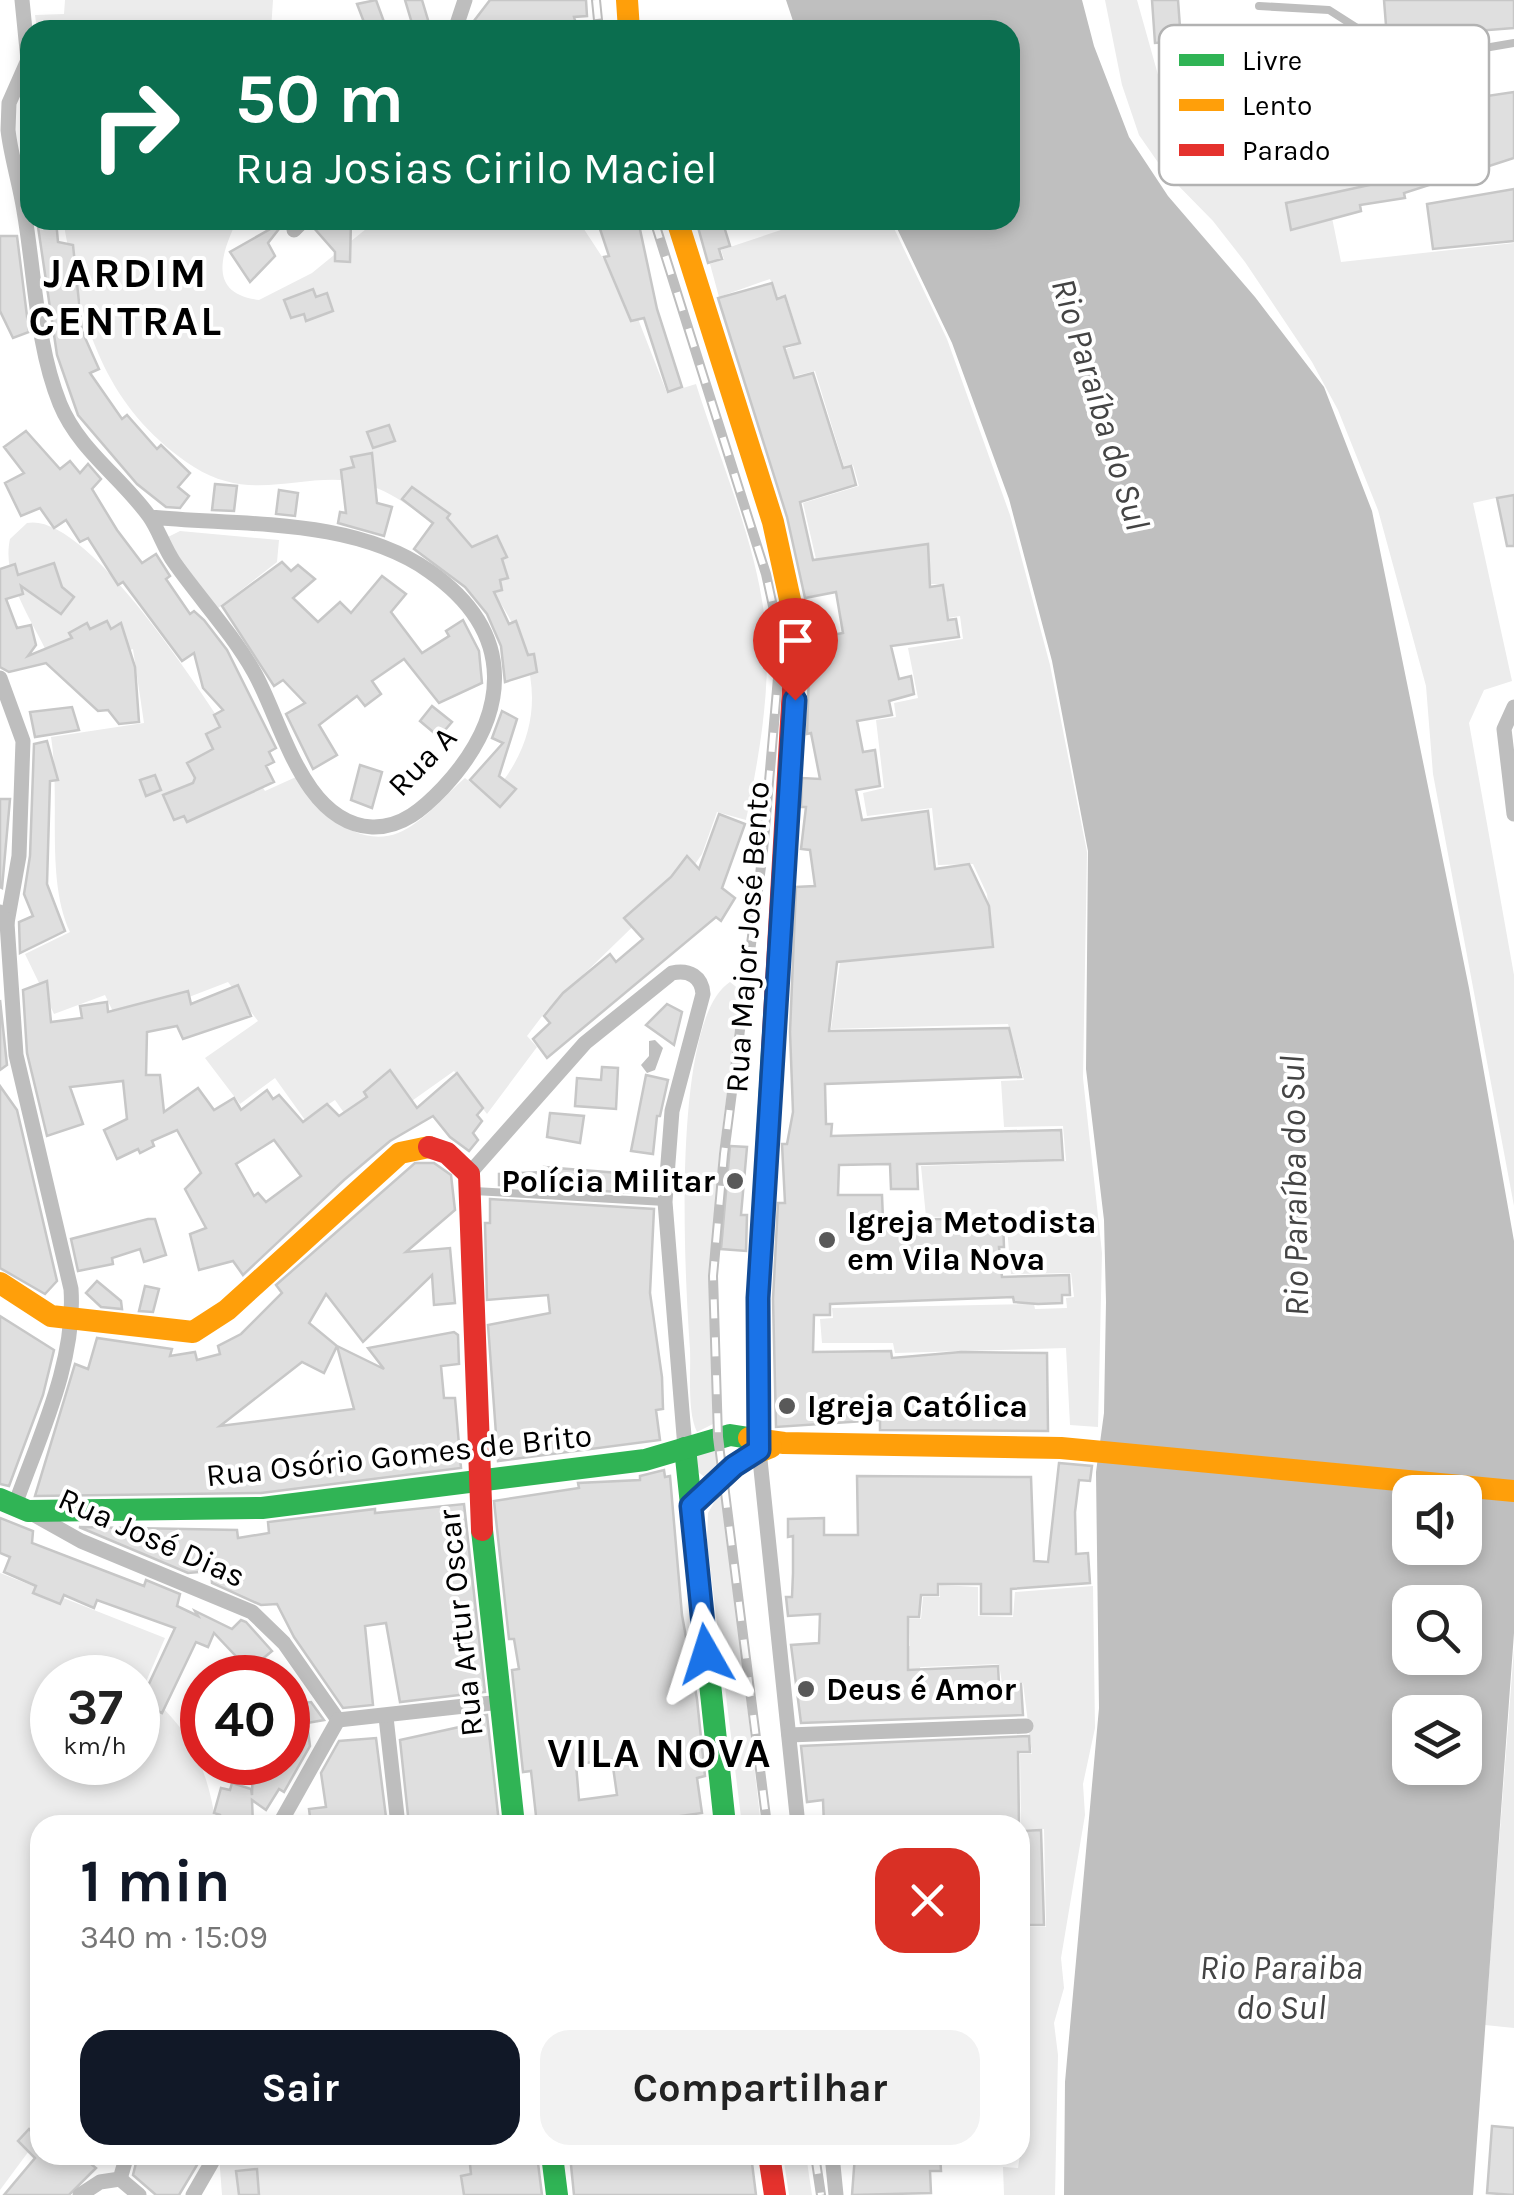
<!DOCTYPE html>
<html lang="pt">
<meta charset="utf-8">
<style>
:root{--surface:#fff;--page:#f2f2f2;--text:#222;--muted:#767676;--accent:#111827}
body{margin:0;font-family:Karla,sans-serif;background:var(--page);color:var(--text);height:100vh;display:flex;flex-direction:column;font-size:38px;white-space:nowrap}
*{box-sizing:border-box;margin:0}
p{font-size:32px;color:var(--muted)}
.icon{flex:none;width:55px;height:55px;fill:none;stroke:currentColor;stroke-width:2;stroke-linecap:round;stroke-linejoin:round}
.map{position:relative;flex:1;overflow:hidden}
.details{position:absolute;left:30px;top:1815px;width:1000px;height:350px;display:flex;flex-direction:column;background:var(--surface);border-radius:30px;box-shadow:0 5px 15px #0003}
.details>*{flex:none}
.top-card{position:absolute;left:20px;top:20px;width:1000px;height:210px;border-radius:30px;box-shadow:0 5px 15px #0003;background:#0b6e4f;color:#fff;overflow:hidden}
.controls{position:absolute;left:1392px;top:1475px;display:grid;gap:20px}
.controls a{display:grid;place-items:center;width:90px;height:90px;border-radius:20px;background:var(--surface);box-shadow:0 5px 15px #0003;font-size:50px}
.speed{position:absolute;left:30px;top:1655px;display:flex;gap:20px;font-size:50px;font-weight:700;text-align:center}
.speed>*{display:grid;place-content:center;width:130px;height:130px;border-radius:50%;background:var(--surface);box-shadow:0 5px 15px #0003;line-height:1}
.speed small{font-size:25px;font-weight:400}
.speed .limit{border:15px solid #d22;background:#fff;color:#111}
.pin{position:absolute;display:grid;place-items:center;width:85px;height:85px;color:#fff;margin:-102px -42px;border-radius:50% 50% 50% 0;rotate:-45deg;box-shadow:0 0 10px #0007}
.pin .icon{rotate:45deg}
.me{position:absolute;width:110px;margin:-55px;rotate:354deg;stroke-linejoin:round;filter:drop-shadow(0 0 8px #0008)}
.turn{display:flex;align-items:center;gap:35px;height:210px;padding:0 50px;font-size:45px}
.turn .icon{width:130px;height:130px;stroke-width:2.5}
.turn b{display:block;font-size:70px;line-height:85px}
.round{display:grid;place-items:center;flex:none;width:105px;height:105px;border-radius:30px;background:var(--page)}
.head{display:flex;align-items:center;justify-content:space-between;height:170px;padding:0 50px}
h1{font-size:60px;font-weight:700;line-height:75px;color:var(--accent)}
.action{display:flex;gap:20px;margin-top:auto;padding:20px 50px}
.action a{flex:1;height:115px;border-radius:30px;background:var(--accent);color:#fff;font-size:40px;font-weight:700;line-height:115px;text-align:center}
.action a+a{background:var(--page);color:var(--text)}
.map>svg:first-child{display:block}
.green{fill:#ececec;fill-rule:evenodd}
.water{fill:#bfbfbf;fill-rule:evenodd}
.building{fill:#dfdfdf;stroke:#c7c7c7;stroke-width:2.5;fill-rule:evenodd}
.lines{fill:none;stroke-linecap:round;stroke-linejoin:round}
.lane{stroke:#bebebe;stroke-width:8}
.street{stroke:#bebebe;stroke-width:15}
.fast{stroke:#30b455;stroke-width:22}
.slow{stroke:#ff9f0a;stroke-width:22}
.jam{stroke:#e5322d;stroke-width:22}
.rail-casing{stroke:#bebebe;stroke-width:10}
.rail{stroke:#fff;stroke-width:6;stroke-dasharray:19;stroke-linecap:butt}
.route-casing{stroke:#114b97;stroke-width:25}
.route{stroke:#1a73e8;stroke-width:18}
.poi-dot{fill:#595959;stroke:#fff;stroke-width:4}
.labels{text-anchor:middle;stroke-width:8;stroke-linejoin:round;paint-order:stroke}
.street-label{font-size:32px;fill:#000;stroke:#fff}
.poi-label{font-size:32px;font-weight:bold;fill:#000;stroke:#fff;text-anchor:start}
.water-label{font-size:35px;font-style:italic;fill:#444;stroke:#fff}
.district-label{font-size:42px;font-weight:bold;letter-spacing:2.5px;fill:#000;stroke:#fff}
.key{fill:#fff;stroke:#b2b2b2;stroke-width:2.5}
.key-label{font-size:28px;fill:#000}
</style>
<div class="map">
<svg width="1514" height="2195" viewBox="0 0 1514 2195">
<rect width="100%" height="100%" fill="#fff"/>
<g class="green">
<path d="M65 0H273L271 30H37L35 15 64 14Z"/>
<path d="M1105 0H1137L1160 82 1197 143 1265 140 1267 152 1337 147 1342 164 1380 157 1383 183 1327 193 1341 262 1514 243V494L1473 503 1512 681 1484 690 1469 723 1514 975V1206L1433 774 1426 686 1378 510 1338 410 1312 362 1245 262 1213 221 1164 171 1139 135 1122 85Z"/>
<path d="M30 85V152H24L21 113Z"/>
<path d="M63 220H237C222 253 206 293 259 300L312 273 377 220H578L631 301 667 393 696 384C720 461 756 541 765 621 772 686 759 757 746 820L717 812 702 854 691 870 546 1011 527 1036 537 1047 487 1114 454 1071 361 1137 335 1100 305 1120 275 1078 240 1104 205 1058 258 1021 228 982 119 1024 105 995 54 1014 25 954 70 932C45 878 61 800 51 737L144 723 133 649 55 671C41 631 0 584 10 539L27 523C94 510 230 737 265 791L296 777C314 809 357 849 398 833 423 823 445 795 465 778L490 797C569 710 525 618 453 544 430 521 398 493 365 484 309 468 255 506 194 467 102 407 81 321 63 220Z"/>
<path d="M788 220H890L947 339 1010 515 1050 665 1087 852 1083 1078 1102 1253 1098 1427 1070 1425 1066 1348 895 1353 893 1343H822L820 1319 833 1318 832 1308 1034 1304 1035 1309 1067 1308 1066 1298 1074 1297 1071 1273 1011 1274 1006 1216 926 1217 921 1166 1066 1161 1063 1126 1004 1127 1001 1081 1024 1080 1008 1024 831 1029 840 962 993 947 987 894 973 864 938 865 932 808 867 816 863 793 884 788 876 720 896 717 894 703 918 698 908 648 963 639 960 616 948 618 944 584H931L926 544 816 559 803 503 859 486 853 465 844 466 815 371 794 376 786 349 801 343 786 295 777 297 770 279 719 297 710 264 724 259 721 250 790 227Z"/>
<path d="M180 531 279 540 277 562 217 609 166 538Z"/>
<path d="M730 982 740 990 719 1155 710 1281 715 1423 697 1432C687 1412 691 1373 690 1349 685 1281 670 1020 730 982Z"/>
<path d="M717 1447 728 1458 707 1479 697 1471V1454Z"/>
<path d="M722 1489 761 1825H742L707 1542 708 1513Z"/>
<path d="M0 1573 165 1638 142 1691C189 1724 208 1769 216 1825H40V2136L0 2190ZM52 1678H138V1762H52Z"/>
<path d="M940 1585 978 1587V1616L1013 1617 1015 1592 1093 1586 1095 1728 1083 1784 1085 1815 1061 1958 1064 1988 1054 2023 1058 2055 1055 2195H1004L1003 2167 1018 2168 1020 2155V1927H1046L1044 1829H1021L1020 1754H1032L1023 1683H1002L999 1664 920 1667 921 1702 894 1645 910 1646 909 1619H921L923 1597H940Z"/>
<path d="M1514 1649V2028L1485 2025Z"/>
<path d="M219 2155H488L494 2195H222Z"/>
<path d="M783 2155H806L812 2195H789Z"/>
</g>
<g class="water">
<path d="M786 0H1082L1094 46 1129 137 1168 196 1255 297 1324 387 1372 511 1469 988 1514 1241V1633L1473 2195H1064L1065 2082 1099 1708 1096 1472 1104 1413 1106 1302 1104 1220 1086 1069 1088 851 1052 661 1009 499 952 343 893 220H1010V30H796ZM1410 1492H1465V1548H1410ZM1410 1602H1465V1658H1410ZM1410 1712H1465V1768H1410Z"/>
<path d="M655 1040 663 1048 655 1070 647 1073 641 1065 649 1056V1041Z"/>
</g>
<g class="building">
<path d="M376 0 387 30H367L357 4Z"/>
<path d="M405 0H422L431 30H414Z"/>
<path d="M490 0H586L587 16 574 17 578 30H467Z"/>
<path d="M1152 0H1178L1181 41 1155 43Z"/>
<path d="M1384 0H1514V28L1387 38Z"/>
<path d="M1514 92V158L1452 178 1447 146 1344 161 1341 139 1269 149 1266 134 1460 106V100Z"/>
<path d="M1448 168 1451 178 1404 193 1405 198 1360 205 1361 211 1291 230 1286 203Z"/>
<path d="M1514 189V241L1433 249 1427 204Z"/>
<path d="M37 220H56L58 242 73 245 82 331 99 369 90 373 122 419 127 415 157 449 161 445 190 473 178 487 189 496 180 508 166 507 137 484 78 415 57 355Z"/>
<path d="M286 220 268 243 275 256 250 282 230 252Z"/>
<path d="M315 220H351L350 262 335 261V252L313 227Z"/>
<path d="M597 220H638L657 309 682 387 668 392 644 318 631 321 604 257 609 256Z"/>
<path d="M696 220H722L730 246 719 249 722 259 708 263Z"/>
<path d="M0 236H17L29 332 13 338 0 311Z"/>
<path d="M772 283 777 299 785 296 800 343 784 347 794 378 813 373 843 468 851 466 856 485 800 502 813 560 928 544 930 587 943 585 948 620 956 619 959 637 891 646 899 679 911 676 914 694 889 701 892 715 857 721 863 752 875 750 880 786 856 790 862 820 928 811 935 869 969 864 989 906 993 947 837 962 829 1031 1009 1028 1021 1077 825 1084 826 1124H832L831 1136 1061 1130 1063 1160 917 1164 918 1189H891L890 1164 839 1165 838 1195H882L883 1220 1003 1218 1004 1247H999L1002 1277 1069 1275 1070 1295H1062V1303L1038 1304 1014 1302 1013 1297 830 1304V1315H814L813 1352 891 1351 892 1358 961 1352 1047 1353 1048 1431 880 1430V1420L776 1427 773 1299 778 1203H785L782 1144H787L793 1112 790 1032 796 887 815 886 810 850 801 849 806 807H801L802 778 820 779 811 733 807 734 810 639 843 633 836 592 805 598 787 517 718 298Z"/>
<path d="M313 289 316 297 327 293 333 311 306 321 304 314 291 318 284 300Z"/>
<path d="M389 425 395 441 373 448 367 432Z"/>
<path d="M26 431 60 469 70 461 80 473 88 464 101 479 92 489 117 530 142 563 156 554 170 576 166 579 190 614 194 611 204 620 227 650 276 748 269 752 274 762 266 766 274 782 187 822 184 816 174 820 163 795 193 783 195 778 187 763 213 749 206 734 220 727 214 715 223 710 203 688 194 653 182 661 123 582 118 585 88 538 80 542 66 520 54 528 40 508 21 516 5 483 24 473 4 447Z"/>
<path d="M372 453 377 503 392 507 384 536 338 523 340 512 346 513 341 470 354 467 351 457Z"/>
<path d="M215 484 237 486 234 511 212 510Z"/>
<path d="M412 487 450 514 447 518 472 547 497 536 507 557 502 559 508 578 500 580 502 590 494 592 509 624 516 621 528 655 534 654 537 672 505 682 501 646 487 614 465 587 414 549 433 523 402 499Z"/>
<path d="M279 490 298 493 295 516 276 514Z"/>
<path d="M1514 495V546H1507L1497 498Z"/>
<path d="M282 562 291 571 298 565 315 579 293 598 318 622 340 602 351 613 382 576 406 594 391 612 422 653 449 636 446 631 463 620 479 651 482 683 439 703 404 659 372 681 381 694 365 706 357 696 319 725 337 755 313 769 286 714 305 703 283 680 274 686 222 606Z"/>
<path d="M54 563 62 587 74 597 61 614 21 586 23 594 6 599 17 628 31 625 36 645 28 656 72 638 69 633 87 623 90 629 107 621 111 629 121 623 135 667 139 722 119 724 108 710 98 711 46 663 9 672 0 667V569L15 564 18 575Z"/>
<path d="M432 706 452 722 439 737 420 721Z"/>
<path d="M72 707 79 730 35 737 30 712Z"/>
<path d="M502 711 517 719 499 776 516 789 500 807 470 780 503 743 492 738Z"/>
<path d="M47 741 58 780 50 781 47 884 65 931 20 953 19 922 33 916 24 894 30 856 34 744Z"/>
<path d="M360 765 382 772 372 808 351 800Z"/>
<path d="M155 775 161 790 146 796 140 780Z"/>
<path d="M0 799H10L2 888 0 887Z"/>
<path d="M719 814 745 824 722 888 735 898 721 921 716 917 547 1058 533 1039 550 1023 544 1016 563 993 610 954 616 962 643 939 624 918 671 877 687 856 699 869Z"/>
<path d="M47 981 51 1022 82 1018 80 1006 107 1002 108 1012 188 991 191 1004 238 985 251 1016 183 1039 177 1026 147 1032 146 1075H160L164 1112 198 1088 214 1110 234 1098 241 1110 267 1090 273 1099 279 1095 303 1122 327 1104 339 1116 367 1097 364 1092 390 1070 417 1108 457 1073 483 1108 477 1115 482 1121 473 1133 478 1140 469 1151 450 1137 433 1116 390 1141 344 1180 243 1275 233 1261 199 1270 190 1234 206 1228 185 1189 201 1173 177 1130 152 1141 154 1146 140 1153 138 1149 117 1159 104 1130 127 1119 123 1081 70 1087 83 1124 47 1136 27 1053 23 990ZM274 1140 301 1176 266 1202 258 1193 254 1196 236 1164Z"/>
<path d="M0 1000 7 1065 0 1070Z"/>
<path d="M667 1004 682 1012 674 1045 646 1025Z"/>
<path d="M602 1067 618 1068 616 1109 575 1106 577 1078 601 1080Z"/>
<path d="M646 1075 668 1080 660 1116H657L653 1154 631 1151Z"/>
<path d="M0 1086 17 1110 57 1281 45 1294 0 1268Z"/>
<path d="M550 1113 584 1116 580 1143 547 1137Z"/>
<path d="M730 1146 747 1147 741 1215H747L746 1251 721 1249Z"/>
<path d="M415 1163H434L451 1175 455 1210 406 1252 450 1248 455 1303 434 1305 432 1275 363 1342 326 1294 309 1323 337 1346 324 1373 302 1362 220 1426 354 1409 337 1346 384 1369 368 1348 454 1332 458 1335 459 1364 441 1366 444 1398H455L461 1468 261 1493 35 1496 75 1364 88 1369 97 1338 172 1349 170 1356 195 1352 197 1360 220 1354 218 1346 241 1334 282 1293 276 1285Z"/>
<path d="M544 1167 656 1176 654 1194 499 1185V1174L544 1172Z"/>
<path d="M490 1199 654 1209 650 1293 662 1377 663 1409 656 1410 660 1440 498 1461 488 1325 550 1313 548 1295 487 1300 485 1223H490Z"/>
<path d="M148 1219H155L166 1255 144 1262 140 1249 112 1258 113 1264 78 1271 71 1239Z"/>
<path d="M97 1281 121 1301 122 1309 101 1307 86 1293Z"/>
<path d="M145 1286 159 1289 153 1312 139 1311Z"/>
<path d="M0 1316 54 1350 43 1395 9 1486 0 1484Z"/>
<path d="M1059 1463 1092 1466 1090 1481 1079 1480 1075 1512 1076 1554 1088 1553 1090 1583 1011 1589V1614H981V1584H938V1595H921L919 1617H908V1670L998 1666 999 1685 1021 1684 1023 1715 801 1723 791 1645 819 1643 820 1614 788 1616 786 1597H792L793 1573V1536L788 1537V1519L824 1518V1535H858L857 1476 1031 1477 1034 1561 1048 1562Z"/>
<path d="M664 1470 665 1477 670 1476 682 1615 697 1699 705 1776 697 1778 702 1813 652 1820 653 1825H537L531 1771 523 1772 512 1670 519 1669 514 1639H509L494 1501 579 1488 578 1483 640 1480V1476ZM612 1760 617 1795 579 1800 576 1764Z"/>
<path d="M464 1504 485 1692 400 1702 386 1623 365 1626 373 1705 343 1708 294 1637 277 1604 261 1605 212 1583 211 1571 188 1573 79 1527 237 1530 238 1538 269 1533 268 1522 375 1509V1513Z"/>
<path d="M0 1518 33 1531 32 1543 144 1586 146 1580 180 1594 177 1606 198 1616 195 1611 232 1629 241 1620 246 1622 272 1651 249 1670 214 1633 208 1647 196 1642 162 1713 140 1703 175 1628 97 1600 94 1608 64 1595 60 1604 33 1593 36 1586 4 1572 10 1557 0 1553Z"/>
<path d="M311 1702 324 1720 307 1723 310 1746 284 1792 279 1789 266 1810 252 1800 253 1825H220V1815L214 1813 221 1788 230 1790 232 1783 251 1789 252 1795 253 1762H288V1705Z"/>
<path d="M487 1715 499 1823 409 1825 400 1740 464 1726 463 1718Z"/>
<path d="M1029 1736 1030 1752H1018L1019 1825H824L823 1800 807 1802 801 1746Z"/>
<path d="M376 1738 387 1825H311L309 1809 326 1807 321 1773 339 1741Z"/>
<path d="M1041 1830 1044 1925H1020V1831Z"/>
<path d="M1492 2126 1514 2128V2195L1487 2193Z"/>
<path d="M29 2129 40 2140V2155H80L96 2168 69 2195H4L35 2158 18 2141Z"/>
<path d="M138 2155H203L179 2195H156L133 2175Z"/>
<path d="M469 2155H537L542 2195H464L461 2176 471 2174Z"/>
<path d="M570 2155H751L756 2195H574Z"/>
<path d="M855 2155H940L941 2171H930L931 2193 852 2195Z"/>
<path d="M257 2169 259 2195H239L236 2171Z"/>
</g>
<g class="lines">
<g class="lane">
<path d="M1259 6 1329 10 1409 61 1362 98 1311 106"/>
<path d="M1409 61 1514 43"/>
<path d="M474 1191 665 1202"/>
</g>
<g class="street">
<path d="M22 0 28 60 9 103 8 130C11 157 20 184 24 211 35 274 36 345 60 404 79 450 121 477 149 516 159 530 164 548 174 562 200 599 232 633 254 672 282 721 302 823 372 827 402 828 424 808 443 788 510 716 518 633 429 571 352 517 240 526 150 517"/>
<path d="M455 30 465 0"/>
<path d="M294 230 304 220"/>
<path d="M0 678 23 741 19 856 7 923"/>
<path d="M1514 707 1504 729 1514 814"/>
<path d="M0 912 7 923 16 1055 71 1289C76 1362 39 1437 15 1505"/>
<path d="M469 1174 585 1043 672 973C689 969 702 977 703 994L672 1111 665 1202 685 1448"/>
<path d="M759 1450 798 1825"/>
<path d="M31 1513 81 1541 252 1612 284 1643 338 1720"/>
<path d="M386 1717 398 1825"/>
<path d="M338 1720 501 1702"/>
<path d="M789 1735 1026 1726"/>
<path d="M279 1825 338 1720"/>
<path d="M832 2155 836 2195"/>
<path d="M120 2179 139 2195"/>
<path d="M80 2195 100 2182 120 2179 127 2155"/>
<path d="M193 2195 212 2162"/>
</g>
<g class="fast">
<path d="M685 1448 725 1825"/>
<path d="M759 1448 758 1299 772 1051"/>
<path d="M0 1499 28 1511 262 1508 645 1460 730 1435 749 1438"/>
<path d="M482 1530 514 1825"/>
<path d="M552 2155 557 2195"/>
</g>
<g class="slow">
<path d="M627 0 629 30"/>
<path d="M677 220 773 522 796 627 794 670"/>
<path d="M0 1283 51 1316 193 1332 227 1310 400 1153 429 1147"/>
<path d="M749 1438 784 1443 1061 1448 1514 1491"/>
<path d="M691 1506 746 1457 771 1447"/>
</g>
<g class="jam">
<path d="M772 1051 794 670"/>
<path d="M429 1147 447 1153 469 1174 482 1530"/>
<path d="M769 2155 775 2195"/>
</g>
<g class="rail-casing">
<g id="rail">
<path d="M596 0 599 30"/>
<path d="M654 220 766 574 781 643 763 851 724 1154 713 1276 718 1437 767 1825"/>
<path d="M815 2155 821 2195"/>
</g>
</g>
<use href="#rail" class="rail"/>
</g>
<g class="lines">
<g class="route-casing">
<path id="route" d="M706 1654 691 1506 734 1466 759 1450 758 1298 795 700"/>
</g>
<use href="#route" class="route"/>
</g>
<g class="poi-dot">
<circle cx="735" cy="1181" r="10"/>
<circle cx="827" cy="1240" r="10"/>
<circle cx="787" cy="1406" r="10"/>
<circle cx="806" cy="1689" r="10"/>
</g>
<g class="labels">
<g class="street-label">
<text transform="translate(422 761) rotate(-46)" y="11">Rua A</text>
<text transform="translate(747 937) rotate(-86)" y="11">Rua Major José Bento</text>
<text transform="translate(399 1455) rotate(-6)" y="11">Rua Osório Gomes de Brito</text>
<text transform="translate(152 1537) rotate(24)" y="11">Rua José Dias</text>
<text transform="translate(460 1623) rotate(-96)" y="11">Rua Artur Oscar</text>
</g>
<g class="poi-label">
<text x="715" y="1192" text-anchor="end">Polícia Militar</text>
<text x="847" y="1233">Igreja Metodista<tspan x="847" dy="37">em Vila Nova</tspan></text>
<text x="807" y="1417">Igreja Católica</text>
<text x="826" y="1700">Deus é Amor</text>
</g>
<g class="water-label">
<text transform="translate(1101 404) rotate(73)" y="12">Rio Paraíba do Sul</text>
<text transform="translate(1294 1186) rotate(-91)" y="12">Rio Paraíba do Sul</text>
<text x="1281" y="1979">Rio Paraiba<tspan x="1281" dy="40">do Sul</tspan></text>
</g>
<g class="district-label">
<text x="126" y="287">JARDIM<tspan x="126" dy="48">CENTRAL</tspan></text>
<text x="660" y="1767">VILA NOVA</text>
</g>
</g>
<rect x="1159" y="25" width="330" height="160" rx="15" class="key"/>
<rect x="1179" y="54" width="45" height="12" fill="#30b455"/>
<rect x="1179" y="99" width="45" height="12" fill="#ff9f0a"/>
<rect x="1179" y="144" width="45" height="12" fill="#e5322d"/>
<g class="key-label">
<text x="1242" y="70">Livre</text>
<text x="1242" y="115">Lento</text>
<text x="1242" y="160">Parado</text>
</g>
</svg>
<div class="controls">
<a><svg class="icon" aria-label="sound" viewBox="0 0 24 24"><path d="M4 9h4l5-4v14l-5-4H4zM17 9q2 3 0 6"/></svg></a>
<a><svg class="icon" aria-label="search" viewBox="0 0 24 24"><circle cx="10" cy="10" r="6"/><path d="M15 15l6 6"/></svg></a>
<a><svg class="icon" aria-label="layers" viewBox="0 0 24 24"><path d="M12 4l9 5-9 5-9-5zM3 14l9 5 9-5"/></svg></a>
</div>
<div class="speed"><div>37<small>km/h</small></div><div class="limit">40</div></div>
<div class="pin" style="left:795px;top:700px;background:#d93025"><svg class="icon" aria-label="arrive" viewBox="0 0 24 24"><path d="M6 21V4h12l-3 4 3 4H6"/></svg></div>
<svg class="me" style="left:706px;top:1654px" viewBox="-20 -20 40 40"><path d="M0-17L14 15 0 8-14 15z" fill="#1a73e8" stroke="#fff" stroke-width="4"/></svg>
<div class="top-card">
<div class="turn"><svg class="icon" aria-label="right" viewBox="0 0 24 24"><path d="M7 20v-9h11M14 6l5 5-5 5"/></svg><div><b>50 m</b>Rua Josias Cirilo Maciel</div></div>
</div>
<section class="details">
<div class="head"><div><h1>1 min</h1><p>340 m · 15:09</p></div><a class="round" style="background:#d93025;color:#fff"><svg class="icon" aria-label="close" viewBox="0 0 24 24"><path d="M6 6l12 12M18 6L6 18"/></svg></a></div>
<div class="action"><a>Sair</a><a>Compartilhar</a></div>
</section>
</div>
